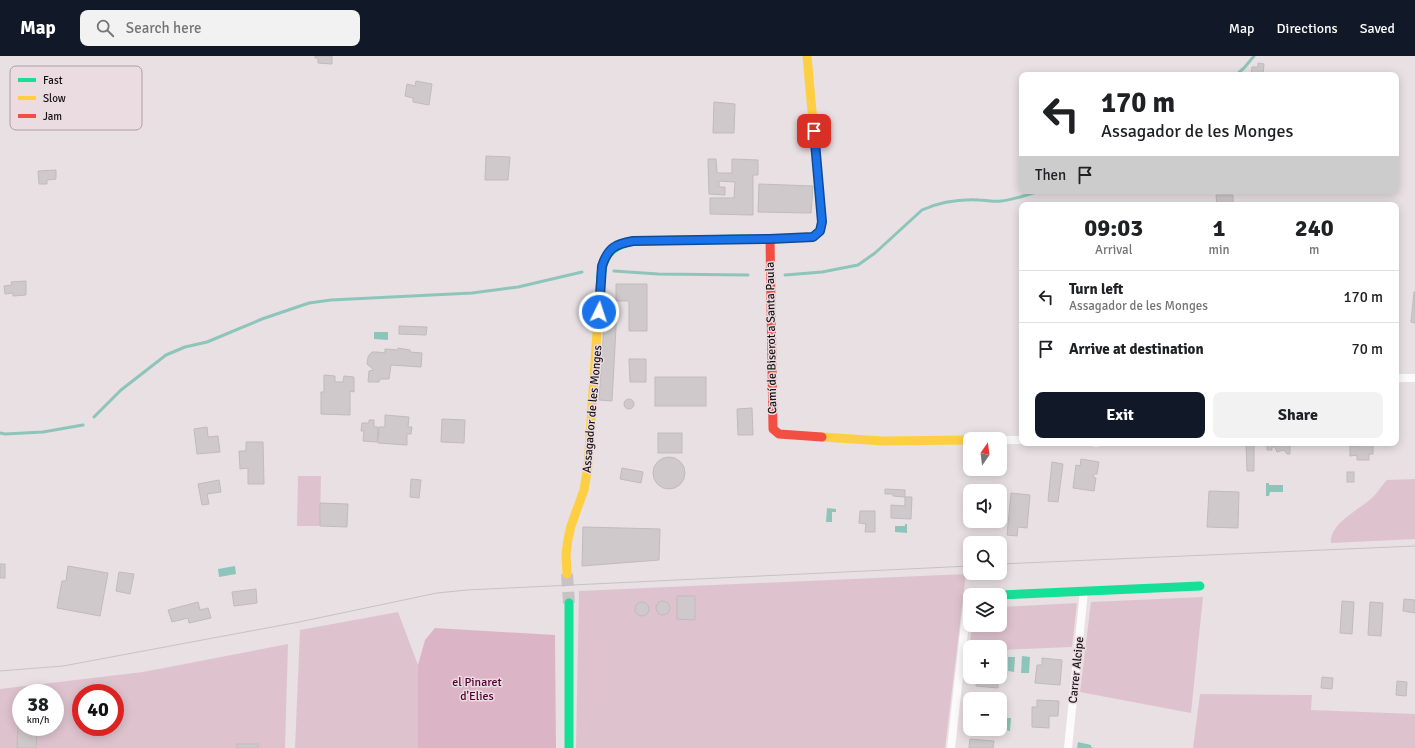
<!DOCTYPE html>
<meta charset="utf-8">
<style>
:root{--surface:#fff;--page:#f2f2f2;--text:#202124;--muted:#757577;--line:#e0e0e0;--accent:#111827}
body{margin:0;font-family:Signika,sans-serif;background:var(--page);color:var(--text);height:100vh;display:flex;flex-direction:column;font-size:15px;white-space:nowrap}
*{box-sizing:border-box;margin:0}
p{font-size:13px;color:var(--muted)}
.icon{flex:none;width:22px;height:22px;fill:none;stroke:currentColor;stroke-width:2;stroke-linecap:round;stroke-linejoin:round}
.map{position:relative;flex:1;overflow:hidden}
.details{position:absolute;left:1019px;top:146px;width:380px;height:244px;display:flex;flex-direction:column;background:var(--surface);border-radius:8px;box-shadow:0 2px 10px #0003}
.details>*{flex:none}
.banner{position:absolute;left:1019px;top:16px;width:380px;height:122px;border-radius:8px;box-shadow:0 2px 10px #0003;background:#fff;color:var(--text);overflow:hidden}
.needle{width:26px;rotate:14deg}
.tools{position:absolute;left:963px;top:376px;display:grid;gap:8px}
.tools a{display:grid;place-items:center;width:44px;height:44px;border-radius:8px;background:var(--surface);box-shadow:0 2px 10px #0003;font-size:20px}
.speed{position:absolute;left:12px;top:628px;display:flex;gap:8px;font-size:20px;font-weight:700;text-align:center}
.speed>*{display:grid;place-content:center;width:52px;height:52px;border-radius:50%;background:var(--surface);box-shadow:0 2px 10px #0003;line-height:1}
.speed small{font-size:10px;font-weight:400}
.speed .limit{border:6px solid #d22;background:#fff;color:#111}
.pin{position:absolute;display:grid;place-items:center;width:34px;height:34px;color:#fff;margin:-17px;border-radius:8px;box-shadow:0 2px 6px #0006}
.me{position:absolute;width:44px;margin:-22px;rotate:4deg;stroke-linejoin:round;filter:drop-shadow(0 0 3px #0008)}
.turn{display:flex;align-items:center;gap:14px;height:84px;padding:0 16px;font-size:18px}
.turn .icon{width:52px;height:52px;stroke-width:2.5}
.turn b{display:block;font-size:28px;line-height:34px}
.then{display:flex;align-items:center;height:38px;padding:0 16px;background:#0003;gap:8px;font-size:15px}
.eta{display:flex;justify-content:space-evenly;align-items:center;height:68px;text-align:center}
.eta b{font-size:24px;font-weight:700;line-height:28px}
.action{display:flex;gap:8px;margin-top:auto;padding:8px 16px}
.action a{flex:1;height:46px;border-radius:8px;background:var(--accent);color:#fff;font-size:16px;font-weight:700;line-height:46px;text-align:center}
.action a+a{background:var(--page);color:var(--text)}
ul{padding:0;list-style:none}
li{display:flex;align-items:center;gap:12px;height:52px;padding:0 16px;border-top:1px solid var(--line)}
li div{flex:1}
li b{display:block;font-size:15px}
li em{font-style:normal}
header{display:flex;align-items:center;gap:24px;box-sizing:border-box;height:56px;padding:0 20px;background:var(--accent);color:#fff}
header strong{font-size:19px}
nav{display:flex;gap:22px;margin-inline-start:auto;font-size:14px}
.search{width:280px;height:36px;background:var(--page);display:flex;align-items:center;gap:10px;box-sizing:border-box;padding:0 14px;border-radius:8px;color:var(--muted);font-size:15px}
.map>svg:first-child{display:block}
.green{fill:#dec3ce;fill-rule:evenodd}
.forest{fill:#dbb5c5}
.water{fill:#8ec5ba}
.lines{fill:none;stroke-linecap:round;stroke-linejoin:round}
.stream{stroke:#8ec5ba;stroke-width:3}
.building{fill:#cfc9cb;stroke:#c0bbbd}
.secondary-tunnel{stroke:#c9c1c4;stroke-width:12;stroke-dasharray:12 6;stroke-linecap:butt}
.street{stroke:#fcfafb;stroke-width:8}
.fast{stroke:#16e098;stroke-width:9}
.slow{stroke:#ffcf43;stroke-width:9}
.jam{stroke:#f24e42;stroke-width:9}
.tram{stroke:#c5c3c4;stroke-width:1}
.route-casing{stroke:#114b97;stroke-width:10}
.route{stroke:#1a73e8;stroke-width:7}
.labels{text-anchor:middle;stroke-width:3;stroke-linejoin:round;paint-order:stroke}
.street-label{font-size:12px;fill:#181315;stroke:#ebdce2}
.park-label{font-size:12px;fill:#4f0230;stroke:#ebdce2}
.key{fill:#ebdce2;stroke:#aca0a4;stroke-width:1}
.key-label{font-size:11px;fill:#181315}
</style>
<header>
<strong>Map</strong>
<div class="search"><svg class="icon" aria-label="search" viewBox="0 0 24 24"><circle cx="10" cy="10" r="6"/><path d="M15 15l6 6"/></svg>Search here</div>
<nav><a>Map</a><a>Directions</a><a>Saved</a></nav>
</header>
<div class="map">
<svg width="1415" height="692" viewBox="0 0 1415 692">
<rect width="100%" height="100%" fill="#e8e0e3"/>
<g class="green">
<path d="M298 420H321L320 470H297Z"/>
<path d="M1415 423V483L1331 487C1329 467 1361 453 1373 441 1378 436 1382 429 1387 424Z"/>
<path d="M966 518 945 692H576L579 535Z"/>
<path d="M1203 541 1191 657 1080 636 1091 546Z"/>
<path d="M1077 547 1072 591 1000 594V591H970V595H969L972 569H1000V551Z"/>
<path d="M398 556 418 609V692H295L300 574Z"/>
<path d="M288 588 285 692H0V633L143 616ZM21 637H55V671H21ZM81 637H115V671H81Z"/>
<path d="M1200 638 1312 639 1311 654 1415 658V692H1193Z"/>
</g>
<path class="forest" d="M435 572 555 579 556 692H418V609L425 584Z"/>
<g class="water">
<path d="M374 276H388V284L374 283Z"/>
<path d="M1266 427H1269V429H1283V436H1270L1269 440H1266Z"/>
<path d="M827 452 836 453V456H832V466H826Z"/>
<path d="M905 468H907V477L895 476V470H905Z"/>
<path d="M235 510 236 518 219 521 218 513Z"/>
<path d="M1022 600 1030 601 1029 617H1021Z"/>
<path d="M1008 601H1015L1014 616 1008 615Z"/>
<path d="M1002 662H1011L1010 675 1003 674 1004 665H1002Z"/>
<path d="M1078 686 1091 689V691L1094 692H1077Z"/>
</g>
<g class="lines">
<g class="stream">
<path d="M1236 19 1244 12 1254 0"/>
<path d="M614 215 658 218 748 219"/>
<path d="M785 219 822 216 858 209 875 197 922 154C940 146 960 143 979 144 987 144 994 146 1001 145 1014 144 1028 138 1040 135"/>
<path d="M94 361 121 334 166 299 185 291 207 286 262 263 309 247 331 244 472 237 518 231 582 216"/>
<path d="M0 377 5 378 43 376 83 369"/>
</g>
</g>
<g class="building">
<path d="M315 0H332V8L318 7V2H315Z"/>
<path d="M1258 7 1264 8 1263 19H1251L1252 11H1258Z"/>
<path d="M416 25 432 28 429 49 413 46V42L405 40 407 28 415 30Z"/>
<path d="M714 46 735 48 734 77H713Z"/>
<path d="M486 100 510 101 508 124H485Z"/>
<path d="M708 103H716L717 117H732V103L758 104V119H753V159L710 158V142H734L735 126 719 125V131H725V139L709 138Z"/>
<path d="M56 114V123L47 124V128H39L38 115Z"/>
<path d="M759 128 813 130 811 157 758 156Z"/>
<path d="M1216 139H1233V147H1229V149H1217Z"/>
<path d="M26 225V239L13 240V237L5 238 4 230 12 229 11 226Z"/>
<path d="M616 228H647V275H629V245H616Z"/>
<path d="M1414 236H1415V267L1411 266Z"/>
<path d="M605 253H617L612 345 599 344Z"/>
<path d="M399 270 427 271 426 279 399 278Z"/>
<path d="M398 292 410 294V296L422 297 421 311 391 309 389 323H380L379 326H368L369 315 374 314 367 308 368 301 370 298 372 296H377L385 297V293L398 294Z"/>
<path d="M629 303H646V326H630Z"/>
<path d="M324 319 335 320V326H343L344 320 354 321V336L350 335V359L321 358V336H324Z"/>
<rect x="655" y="321" width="51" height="29"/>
<circle cx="629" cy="348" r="5"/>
<path d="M752 352 753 379H738L737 353Z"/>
<path d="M385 359 409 361 408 371H412L411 378H407V389L378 387 379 371H385Z"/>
<path d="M442 363 465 364 464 387 441 386Z"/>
<path d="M369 364H374V371H378L377 386 363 385 364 375H361L362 367H369Z"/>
<path d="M207 371 208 381 218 380 220 396 197 398 194 373Z"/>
<rect x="658" y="377" width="24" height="20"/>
<path d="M246 386H263L264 428H248V412L240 413 239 395H246Z"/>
<path d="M1246 387H1254V415H1247Z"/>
<path d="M1264 387H1290V398H1287L1284 394 1277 396 1275 391H1272V394H1267V389L1264 390Z"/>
<path d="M1373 389V398H1369V404H1357V399L1350 400V390Z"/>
<circle cx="669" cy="417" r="16"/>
<path d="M1081 403 1099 406 1097 418H1094L1093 421 1096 422 1094 435 1073 432 1076 409 1080 410Z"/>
<path d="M1052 406 1063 408 1058 446 1048 445Z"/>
<path d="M622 412 643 416 641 427 620 423Z"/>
<rect x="1347" y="416" width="7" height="10"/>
<path d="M411 423 421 424 419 442 410 441Z"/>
<path d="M219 424 221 436 207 438 209 448 202 449 198 428Z"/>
<path d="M885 433 905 434V441L893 440V438H885Z"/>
<path d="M1209 435 1239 436 1238 472 1207 471Z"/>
<path d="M1011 437 1030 439 1027 472 1018 471 1017 480 1007 479Z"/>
<path d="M905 441H912L911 463 891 462V449L905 450Z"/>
<path d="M320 447 348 448 347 471 320 470Z"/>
<path d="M860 455H875V476H865L866 468 859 467Z"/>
<path d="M583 471 660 473 659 504 582 510Z"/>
<rect x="0" y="508" width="5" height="14"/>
<path d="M68 510 108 517 100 560 57 552 62 525H66Z"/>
<path d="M119 516 134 518 130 538 116 535Z"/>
<path d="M256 533 257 547 234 550 232 536Z"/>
<path d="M677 540H695V564L677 563Z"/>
<path d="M1404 543 1415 544V557L1403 555Z"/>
<path d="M1342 545 1354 546 1352 578 1340 577Z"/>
<circle cx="663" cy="552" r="7"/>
<path d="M198 546 200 554 208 552 211 562 189 567 188 562 172 566 168 554Z"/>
<path d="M1370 546 1383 547 1381 580 1368 579Z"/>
<circle cx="642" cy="553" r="7"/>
<path d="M1042 602 1062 604 1060 629 1035 627 1037 609H1042Z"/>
<path d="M1000 608H1004V620L998 625V632L976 630 977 621H1000Z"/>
<path d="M1322 621 1333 622 1332 633 1321 632Z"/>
<path d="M1397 625 1407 626 1406 640 1396 639Z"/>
<path d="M971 637 986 638 985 643H971Z"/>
<path d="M1037 644 1059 645 1058 660H1049V672L1032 671V651H1037Z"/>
<path d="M1000 645H1002L1001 663H1000Z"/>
<path d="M18 669H21V671H33V676H37L36 692H17Z"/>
<path d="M970 683 994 685 993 692H969Z"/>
<rect x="237" y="688" width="21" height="4"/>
</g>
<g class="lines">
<path class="secondary-tunnel" d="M567 518 569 547"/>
<g class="street">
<path d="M1396 323 1402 322H1415"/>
<path d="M1000 384H1022"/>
<path d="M1095 387H1097"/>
<path d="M951 692 968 540H970"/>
<path d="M1068 692 1084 535"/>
</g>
<g class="fast">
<path d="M599 246C602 216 597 192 633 185L744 183"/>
<path d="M1000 539 1200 530"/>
<path d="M569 547V692"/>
</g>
<g class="slow">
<path d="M744 183 813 181 820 175 822 166 807 0"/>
<path d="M822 381 883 385 970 384"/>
<path d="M567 518 566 498 568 483 571 470 584 434 588 410 599 246"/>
</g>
<path class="jam" d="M770 183 773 373 779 378 822 381"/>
<g class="tram">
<path d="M1000 508 1415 490"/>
<path d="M0 615 63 610 299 566 437 537 467 534 970 510"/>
</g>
</g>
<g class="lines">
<g class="route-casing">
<path id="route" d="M599 256 602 210C608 192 615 188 633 185L770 183 813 181 820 175 822 166 814 75"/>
</g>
<use href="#route" class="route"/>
</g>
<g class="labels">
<g class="street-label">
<text transform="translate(771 282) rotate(-91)" y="4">Camí de Biserot a Santa Paula</text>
<text transform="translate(592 353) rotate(-85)" y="4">Assagador de les Monges</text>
<text transform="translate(1076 614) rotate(-84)" y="4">Carrer Alcipe</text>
</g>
<g class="park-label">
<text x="477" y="630">el Pinaret<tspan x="477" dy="14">d'Elies</tspan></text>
</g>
</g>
<rect x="10" y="10" width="132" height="64" rx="6" class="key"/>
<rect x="18" y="22" width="18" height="4" fill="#16e098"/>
<rect x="18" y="40" width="18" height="4" fill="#ffcf43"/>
<rect x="18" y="58" width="18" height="4" fill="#f24e42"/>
<g class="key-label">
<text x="43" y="28">Fast</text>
<text x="43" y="46">Slow</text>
<text x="43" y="64">Jam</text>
</g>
</svg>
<div class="tools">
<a><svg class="needle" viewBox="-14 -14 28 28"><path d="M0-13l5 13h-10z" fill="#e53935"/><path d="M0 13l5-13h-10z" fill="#757577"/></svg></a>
<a><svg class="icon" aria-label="sound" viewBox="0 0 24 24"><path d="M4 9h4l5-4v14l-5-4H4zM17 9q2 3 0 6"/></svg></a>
<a><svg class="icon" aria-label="search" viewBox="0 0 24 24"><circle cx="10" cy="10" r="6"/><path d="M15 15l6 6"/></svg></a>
<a><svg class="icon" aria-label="layers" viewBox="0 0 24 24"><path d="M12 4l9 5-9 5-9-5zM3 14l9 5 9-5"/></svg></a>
<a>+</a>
<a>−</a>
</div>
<div class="speed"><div>38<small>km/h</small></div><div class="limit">40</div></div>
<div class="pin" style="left:814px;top:75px;background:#d93025"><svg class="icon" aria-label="arrive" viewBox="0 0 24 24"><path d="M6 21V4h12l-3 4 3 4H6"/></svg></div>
<svg class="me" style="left:599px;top:256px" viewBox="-20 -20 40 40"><circle r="17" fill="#1a73e8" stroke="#fff" stroke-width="3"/><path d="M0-11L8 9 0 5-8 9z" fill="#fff"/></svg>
<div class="banner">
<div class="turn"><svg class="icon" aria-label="left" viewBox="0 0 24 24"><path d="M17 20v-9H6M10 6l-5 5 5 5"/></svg><div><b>170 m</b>Assagador de les Monges</div></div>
<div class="then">Then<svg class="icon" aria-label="arrive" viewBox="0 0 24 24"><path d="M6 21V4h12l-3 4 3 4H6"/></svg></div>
</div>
<section class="details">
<div class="eta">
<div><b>09:03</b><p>Arrival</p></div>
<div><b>1</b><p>min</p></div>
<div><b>240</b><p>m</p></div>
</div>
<ul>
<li><svg class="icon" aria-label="left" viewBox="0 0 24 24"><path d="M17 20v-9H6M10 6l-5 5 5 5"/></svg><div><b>Turn left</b><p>Assagador de les Monges</p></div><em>170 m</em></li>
<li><svg class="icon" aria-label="arrive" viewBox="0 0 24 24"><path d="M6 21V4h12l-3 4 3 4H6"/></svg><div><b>Arrive at destination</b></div><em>70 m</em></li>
</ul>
<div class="action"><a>Exit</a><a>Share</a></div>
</section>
</div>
